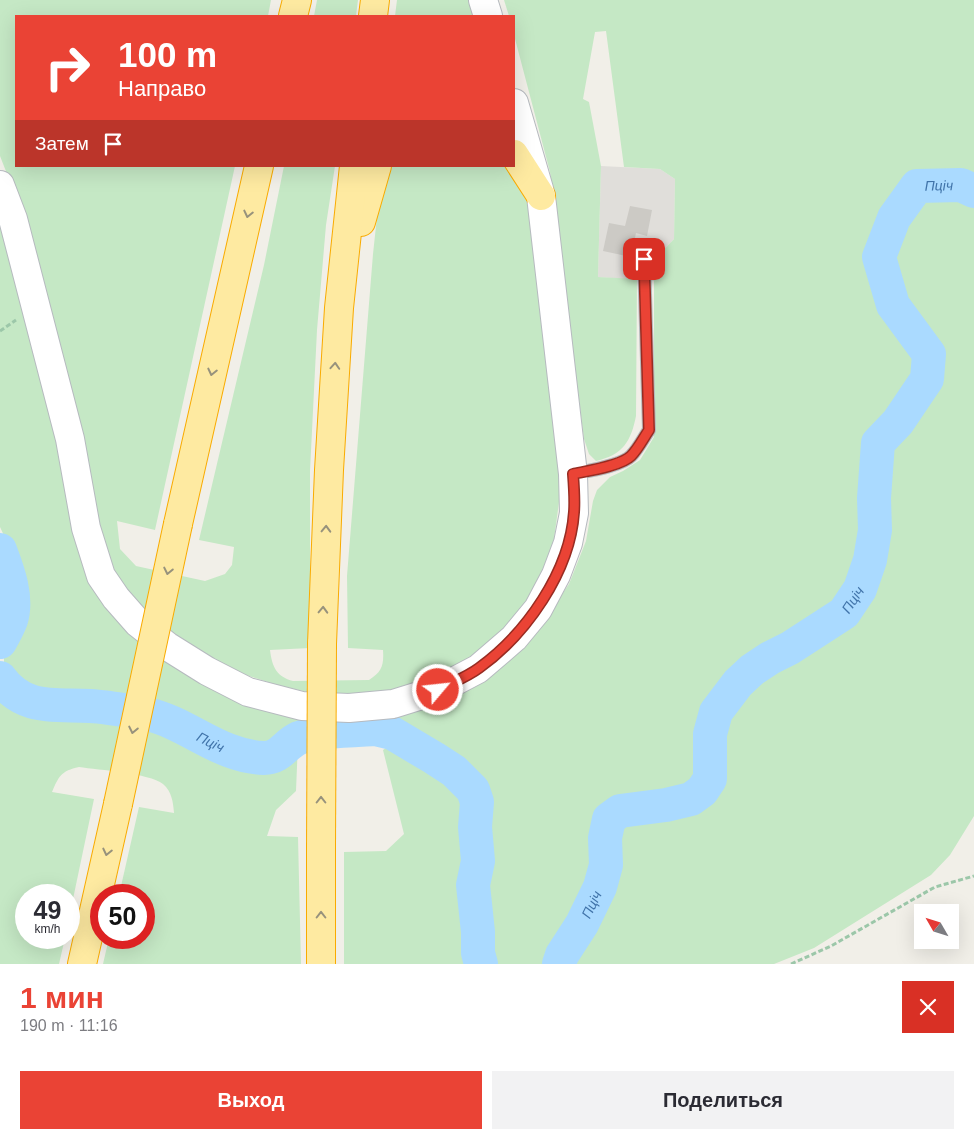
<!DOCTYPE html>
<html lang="ru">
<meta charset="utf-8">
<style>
:root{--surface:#fff;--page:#f2f2f3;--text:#2b2b33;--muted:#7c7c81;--accent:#ea4335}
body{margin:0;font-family:Helvetica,sans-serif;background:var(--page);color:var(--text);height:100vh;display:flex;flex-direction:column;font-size:19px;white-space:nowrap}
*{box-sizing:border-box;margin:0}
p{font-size:16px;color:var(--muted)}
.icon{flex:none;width:28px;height:28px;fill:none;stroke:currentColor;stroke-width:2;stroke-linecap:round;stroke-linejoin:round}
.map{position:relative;height:964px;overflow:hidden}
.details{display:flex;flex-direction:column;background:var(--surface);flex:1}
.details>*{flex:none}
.banner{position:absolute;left:15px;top:15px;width:500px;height:152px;border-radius:0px;box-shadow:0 5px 20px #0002;background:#ea4335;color:#fff;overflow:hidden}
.needle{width:32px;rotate:309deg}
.tools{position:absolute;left:914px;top:904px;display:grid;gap:10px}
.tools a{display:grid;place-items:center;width:45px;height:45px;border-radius:0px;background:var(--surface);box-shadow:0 5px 20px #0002;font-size:25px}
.speed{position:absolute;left:15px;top:884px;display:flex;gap:10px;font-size:25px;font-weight:700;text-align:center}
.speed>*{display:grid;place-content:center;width:65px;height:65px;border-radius:50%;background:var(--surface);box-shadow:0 5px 20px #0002;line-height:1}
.speed small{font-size:12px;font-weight:400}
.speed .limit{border:8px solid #d22;background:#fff;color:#111}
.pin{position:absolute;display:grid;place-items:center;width:42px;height:42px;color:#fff;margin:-21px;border-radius:10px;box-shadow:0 2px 8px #0006}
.me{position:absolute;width:55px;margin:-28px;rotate:62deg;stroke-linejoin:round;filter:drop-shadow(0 0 4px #0008)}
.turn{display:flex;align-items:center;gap:18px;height:105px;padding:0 20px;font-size:22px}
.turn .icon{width:65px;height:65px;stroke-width:2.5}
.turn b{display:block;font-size:35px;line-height:42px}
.then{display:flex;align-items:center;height:48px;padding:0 20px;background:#0003;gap:10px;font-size:19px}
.round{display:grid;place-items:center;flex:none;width:52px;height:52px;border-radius:0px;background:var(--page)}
.headline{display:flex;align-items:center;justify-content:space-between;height:85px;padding:0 20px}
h1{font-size:30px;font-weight:700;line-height:38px;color:var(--accent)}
.action{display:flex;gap:10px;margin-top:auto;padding:10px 20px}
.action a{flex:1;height:58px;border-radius:0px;background:var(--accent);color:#fff;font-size:20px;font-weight:700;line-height:58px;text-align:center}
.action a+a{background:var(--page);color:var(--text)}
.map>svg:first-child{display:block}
.industrial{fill:#e0deda}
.green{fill:#c5e8c5}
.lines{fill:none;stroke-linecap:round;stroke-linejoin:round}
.river{stroke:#aadaff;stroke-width:34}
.building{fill:#cccac5}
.service-casing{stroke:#b5b8bc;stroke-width:14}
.secondary-casing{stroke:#b6babf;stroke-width:30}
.trunk-casing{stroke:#f9ab00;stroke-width:30}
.path{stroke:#9cc7a9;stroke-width:3;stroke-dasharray:5 2.5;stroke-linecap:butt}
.service{stroke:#fff;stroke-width:11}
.secondary{stroke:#fff;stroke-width:28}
.trunk{stroke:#feeaa1;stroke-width:28}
.trunk-bridge-casing{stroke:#f9ab00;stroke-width:30;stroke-linecap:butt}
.trunk-bridge{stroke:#feeaa1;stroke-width:28}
.oneway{stroke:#97927c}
.route-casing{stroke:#982c22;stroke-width:12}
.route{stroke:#ea4335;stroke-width:9}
.labels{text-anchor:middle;stroke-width:4;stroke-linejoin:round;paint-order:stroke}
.water-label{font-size:14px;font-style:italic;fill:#4174aa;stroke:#fff}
</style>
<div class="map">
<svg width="974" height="964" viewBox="0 0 974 964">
<rect width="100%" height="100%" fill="#f1efe8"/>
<path class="industrial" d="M601 166 660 169 675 179 674 239 654 260V281L598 277Z"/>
<g class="green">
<path d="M0 0H271L268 16H16V166H235L155 530 117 521 120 549 136 566 205 581 225 574 232 565 234 547 199 540 264 265 284 166H335L326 225 317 330 310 471V648L270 650C272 667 277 677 293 681L369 680C382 672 384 665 383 650L348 648 347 576 373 254 379 198 387 174 393 166H511L530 197 562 480 554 539 543 579 523 609 488 644 456 668 415 684 387 691 348 695 312 693 277 685 240 673 196 649 157 622 129 593 115 572 104 550 9 179 0 156Z"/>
<path d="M317 0H358L356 16H314Z"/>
<path d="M397 0H469L474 16H395Z"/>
<path d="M504 0H974V816L950 855 931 875 814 948 774 964H344V852L386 851 404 834 383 750 408 734 386 721 293 732 275 751 250 749 211 739 176 715 91 694 72 696 27 690 14 679 4 665V652L9 644 21 636 24 626 26 613 7 542 0 527V218L13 261 80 543 189 674 384 714 542 623 569 584 586 541 593 501 597 490 610 477 623 471 640 460 654 437V260L674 239 675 179 660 169 624 167 606 31 595 32 583 99 589 102 601 166 598 277 637 279 636 416C631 441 623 455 596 461L589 454 584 439 550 172 514 35V16H509Z"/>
<path d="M0 690 13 707 79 722 110 715 163 727 214 754 246 762 278 767 288 759 298 742 296 791 276 810 267 836 298 837 301 964H103L109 938H144V895H119L139 807 174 813C173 802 172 792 163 784 149 773 99 770 79 767 61 771 59 776 52 792L94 799 69 918V895H26V938H65L59 964H0Z"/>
</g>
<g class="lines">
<g class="river">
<path d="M0 550C8 571 18 598 11 620 8 628 4 635 0 642"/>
<path id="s1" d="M0 678C24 711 54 704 90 706 109 707 128 711 147 714 188 723 220 757 264 758 281 758 285 744 299 738 314 731 358 730 375 729L392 733 434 758 454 771 473 790 477 802 475 827 478 861 473 885 478 932V953L481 964"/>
<path id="s2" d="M559 964 562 955 582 924 600 887 606 865 605 838 609 819 620 811 666 805 691 799 702 791 710 779V734L716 712 738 683 752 670 770 658 790 648 844 613 860 589 870 560 875 530 874 498 878 443 898 422 927 379 929 354 893 305 879 257 894 218 917 186 961 185 974 191"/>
</g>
</g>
<path class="building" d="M630 206 652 210 647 236 636 233 631 257 603 251 609 223 625 226Z"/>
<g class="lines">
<g class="service-casing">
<path id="service" d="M573 474C587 471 621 466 631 456 638 449 643 439 649 430L644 259"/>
</g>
<g class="secondary-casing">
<g id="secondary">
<path d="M483 0 488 16"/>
<path d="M0 185 13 219 70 439 86 528 101 576 116 598 138 623 167 646 207 671 248 692 302 706 349 708 393 704 438 690 478 669 514 638 538 609 556 575 568 543 574 513 573 474 541 196 514 103"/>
</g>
</g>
<g class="trunk-casing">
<g id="trunk">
<path d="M293 16 297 0"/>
<path d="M373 16 375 0"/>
<path d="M514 154 541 196"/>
<path d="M361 222 377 166"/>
<path d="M178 524 259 166"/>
<path d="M322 644 329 470 339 308 354 166"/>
<path d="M321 849V964"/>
<path d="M82 964 118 804"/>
</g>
</g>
<g class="path">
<path d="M0 331 16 320"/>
<path d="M791 964 831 946 935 887 974 876"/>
</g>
<use href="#service" class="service"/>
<use href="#secondary" class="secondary"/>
<use href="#trunk" class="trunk"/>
<g class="trunk-bridge-casing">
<g id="trunk-bridge">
<path d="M118 804 178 524"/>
<path d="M321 849 322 644"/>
</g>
</g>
<use href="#trunk-bridge" class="trunk-bridge"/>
</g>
<defs><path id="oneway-chevron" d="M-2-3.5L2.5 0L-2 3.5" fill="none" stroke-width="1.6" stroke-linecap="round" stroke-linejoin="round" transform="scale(1.25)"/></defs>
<g class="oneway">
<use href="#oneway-chevron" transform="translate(248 214) rotate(103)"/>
<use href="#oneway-chevron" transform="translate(335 366) rotate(-86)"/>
<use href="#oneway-chevron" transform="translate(212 372) rotate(103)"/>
<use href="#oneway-chevron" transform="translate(326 529) rotate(-88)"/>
<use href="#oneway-chevron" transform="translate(168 571) rotate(102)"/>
<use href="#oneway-chevron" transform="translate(323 610) rotate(-88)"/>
<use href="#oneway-chevron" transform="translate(133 730) rotate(102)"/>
<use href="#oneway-chevron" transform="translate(321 800) rotate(-90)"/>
<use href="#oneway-chevron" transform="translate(107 852) rotate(103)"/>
<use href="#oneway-chevron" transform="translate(321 915) rotate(-90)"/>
</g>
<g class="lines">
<g class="route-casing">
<path id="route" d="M438 690C451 683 467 677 479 668 526 634 570 572 574 512 575 500 574 487 573 474 587 471 621 466 631 456 638 449 643 439 649 430L644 259"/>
</g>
<use href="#route" class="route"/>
</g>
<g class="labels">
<g class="water-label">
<text dy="5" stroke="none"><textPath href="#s2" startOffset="999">Пціч</textPath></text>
<text dy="5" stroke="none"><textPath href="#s2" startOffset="518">Пціч</textPath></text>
<text dy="5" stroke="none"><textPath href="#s1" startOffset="226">Пціч</textPath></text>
<text dy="5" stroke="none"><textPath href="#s2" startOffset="68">Пціч</textPath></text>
</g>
</g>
</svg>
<div class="tools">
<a><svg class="needle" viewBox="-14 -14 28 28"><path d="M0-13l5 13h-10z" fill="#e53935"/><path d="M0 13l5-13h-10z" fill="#7c7c81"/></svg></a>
</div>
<div class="speed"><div>49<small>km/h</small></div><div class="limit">50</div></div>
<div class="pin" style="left:644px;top:259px;background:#d93025"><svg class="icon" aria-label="arrive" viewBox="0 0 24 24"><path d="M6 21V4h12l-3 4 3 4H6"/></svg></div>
<svg class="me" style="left:438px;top:690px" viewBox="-20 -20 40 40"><circle r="17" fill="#ea4335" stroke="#fff" stroke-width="3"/><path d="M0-11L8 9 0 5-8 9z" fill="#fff"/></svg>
<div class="banner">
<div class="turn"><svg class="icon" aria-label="right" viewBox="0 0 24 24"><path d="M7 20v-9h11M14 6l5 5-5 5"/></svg><div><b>100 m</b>Направо</div></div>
<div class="then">Затем<svg class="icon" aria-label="arrive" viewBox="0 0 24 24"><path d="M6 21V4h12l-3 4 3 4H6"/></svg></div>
</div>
</div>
<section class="details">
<div class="headline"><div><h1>1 мин</h1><p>190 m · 11:16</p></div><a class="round" style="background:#d93025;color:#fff"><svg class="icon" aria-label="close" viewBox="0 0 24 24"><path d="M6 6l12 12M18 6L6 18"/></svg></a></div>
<div class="action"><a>Выход</a><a>Поделиться</a></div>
</section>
